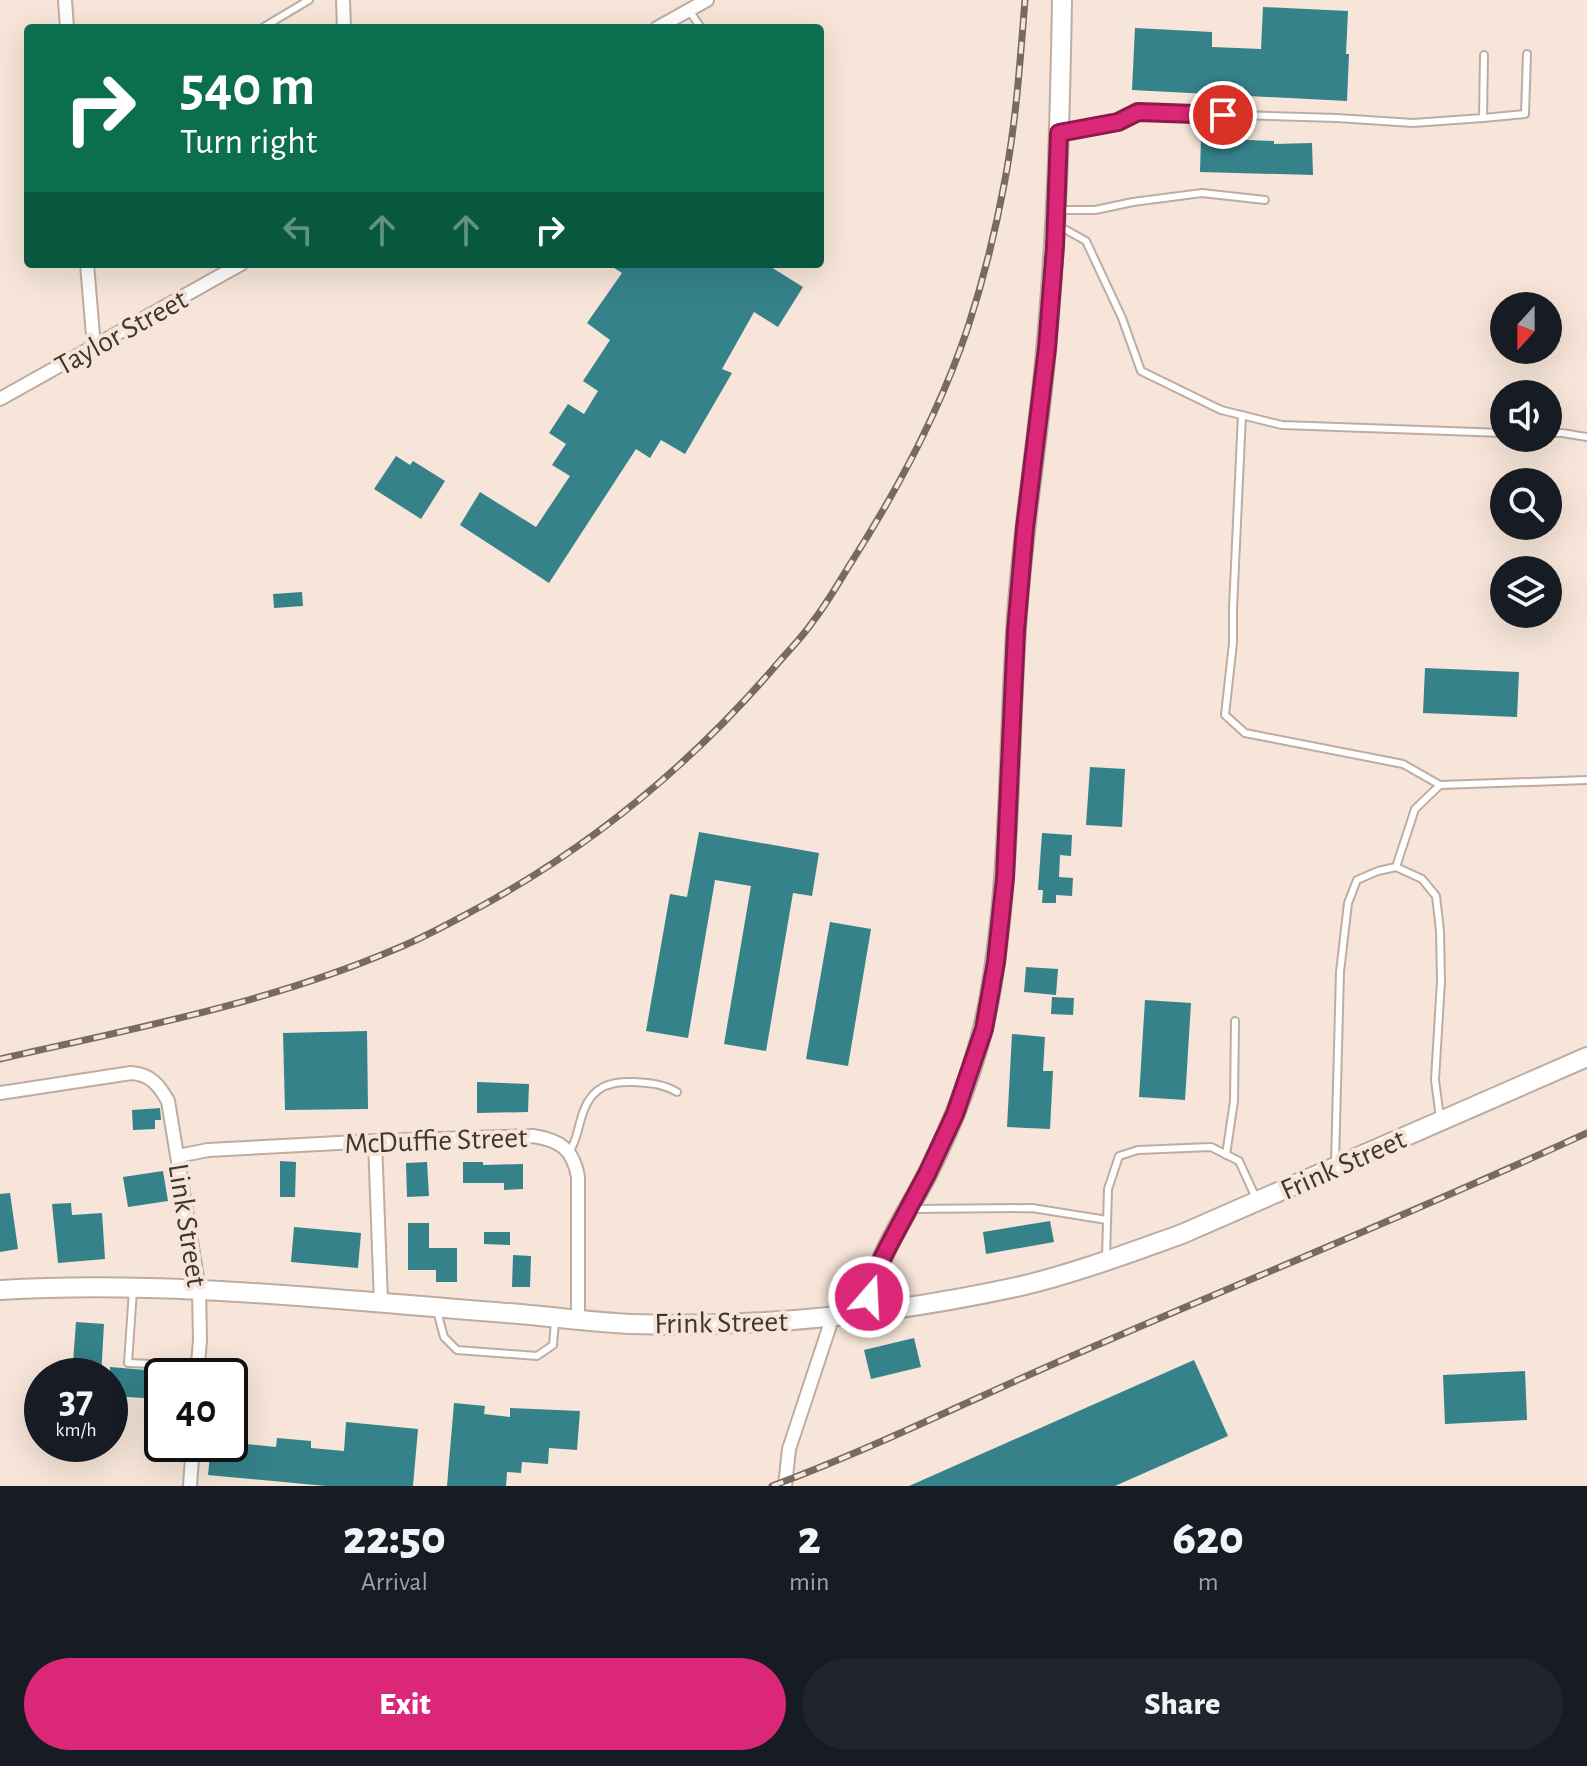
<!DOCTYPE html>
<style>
:root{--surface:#171b24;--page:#20242c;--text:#f1f3f6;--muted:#9ea1a6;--accent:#db2777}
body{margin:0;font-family:"Alegreya Sans",sans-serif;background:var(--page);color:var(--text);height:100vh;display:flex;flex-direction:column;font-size:30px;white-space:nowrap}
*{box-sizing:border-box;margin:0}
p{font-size:26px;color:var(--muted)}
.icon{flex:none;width:44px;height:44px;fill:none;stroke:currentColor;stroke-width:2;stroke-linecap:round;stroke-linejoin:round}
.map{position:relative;height:1486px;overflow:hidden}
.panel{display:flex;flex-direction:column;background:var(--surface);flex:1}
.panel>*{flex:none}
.banner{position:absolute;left:24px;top:24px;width:800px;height:244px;border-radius:8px;box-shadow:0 8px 32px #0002;background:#0b6e4f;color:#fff;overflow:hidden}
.needle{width:52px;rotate:201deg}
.fabs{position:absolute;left:1490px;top:292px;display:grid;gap:16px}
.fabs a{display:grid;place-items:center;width:72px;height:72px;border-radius:50%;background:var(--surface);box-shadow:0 8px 32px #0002;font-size:40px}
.speed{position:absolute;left:24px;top:1358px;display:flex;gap:16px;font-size:40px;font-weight:700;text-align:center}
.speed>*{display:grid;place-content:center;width:104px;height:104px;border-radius:50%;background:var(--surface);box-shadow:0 8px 32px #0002;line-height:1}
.speed small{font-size:20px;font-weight:400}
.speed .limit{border:4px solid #111;border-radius:12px;background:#fff;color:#111}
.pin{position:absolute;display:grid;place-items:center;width:68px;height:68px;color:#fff;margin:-34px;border:4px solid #fff;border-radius:50%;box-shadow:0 2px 8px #0007}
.me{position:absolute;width:88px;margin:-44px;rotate:19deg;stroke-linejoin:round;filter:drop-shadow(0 0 6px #0008)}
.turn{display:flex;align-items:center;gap:28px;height:168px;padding:0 24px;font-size:36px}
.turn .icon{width:104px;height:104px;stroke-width:2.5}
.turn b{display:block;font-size:56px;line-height:68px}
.lanes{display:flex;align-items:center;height:76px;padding:0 24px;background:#0003;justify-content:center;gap:40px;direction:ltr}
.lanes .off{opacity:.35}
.eta{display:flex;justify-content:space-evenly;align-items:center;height:136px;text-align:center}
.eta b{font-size:48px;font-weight:800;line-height:56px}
.button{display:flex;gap:16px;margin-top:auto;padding:16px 24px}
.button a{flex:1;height:92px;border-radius:48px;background:var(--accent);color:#fff;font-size:32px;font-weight:800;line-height:92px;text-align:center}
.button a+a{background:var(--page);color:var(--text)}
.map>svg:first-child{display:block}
.building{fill:#35828a}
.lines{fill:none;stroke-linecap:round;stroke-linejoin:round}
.lane-casing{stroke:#bdada1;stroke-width:10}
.street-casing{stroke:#bdada1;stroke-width:16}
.secondary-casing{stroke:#bdada1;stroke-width:22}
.lane{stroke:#fff;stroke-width:6}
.street{stroke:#fff;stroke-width:12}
.secondary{stroke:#fff;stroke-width:18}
.rail-casing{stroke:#756b63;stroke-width:7}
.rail{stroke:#f6e5d8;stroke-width:4;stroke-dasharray:12;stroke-linecap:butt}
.route-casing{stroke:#8e194d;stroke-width:20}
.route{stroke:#db2777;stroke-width:14}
.labels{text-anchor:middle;stroke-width:8;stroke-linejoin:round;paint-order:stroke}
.street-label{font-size:30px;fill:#3e3732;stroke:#f6e5d8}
</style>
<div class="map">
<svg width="1587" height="1486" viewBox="0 0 1587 1486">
<rect width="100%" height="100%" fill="#f6e5d8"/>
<g class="building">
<path d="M1263 7 1348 11 1346 54H1349L1347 101 1132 90 1135 28 1212 32V47L1261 49Z"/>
<path d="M1201 138 1274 141V144L1312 143 1313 175 1200 172Z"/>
<path d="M608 264H766L803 287 778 327 754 312 722 369 732 373 685 454 661 440 650 458 636 449 549 583 460 525 480 492 536 527 570 476 552 465 566 444 549 433 568 404 584 414 598 391 583 381 610 340 587 323 622 273Z"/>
<path d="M396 456 410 465 413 461 445 481 421 519 374 489Z"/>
<path d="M302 592 303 606 274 608 273 594Z"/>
<path d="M1425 668 1519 672 1517 717 1423 713Z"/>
<path d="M1090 767 1125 769 1122 827 1086 825Z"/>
<path d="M699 832 819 853 812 896 793 893 766 1051 724 1044 751 886 715 880 688 1038 646 1031 670 894 687 897Z"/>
<path d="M1042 833 1072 835 1071 856 1060 855 1059 877 1073 878 1072 896 1056 895V903H1042L1043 890H1038Z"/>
<path d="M830 922 871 929 848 1066 806 1059Z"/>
<path d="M1026 967 1058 969 1056 995 1024 992Z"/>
<path d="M1052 997 1074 998 1073 1015 1051 1014Z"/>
<path d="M1145 1000 1191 1003 1185 1100 1139 1097Z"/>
<path d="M367 1031 368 1109 285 1110 283 1033Z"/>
<path d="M1012 1034 1045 1037 1043 1071H1053L1050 1129 1007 1127Z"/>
<path d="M477 1082 529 1084 528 1112 477 1113Z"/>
<path d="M160 1108 161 1120H155V1129L133 1130 132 1110Z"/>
<path d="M280 1161 296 1162 295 1197H280Z"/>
<path d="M427 1162 429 1196 407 1197 406 1163Z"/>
<path d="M463 1162H483V1165L523 1164V1189L504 1190V1183H463Z"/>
<path d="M163 1171 168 1201 128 1207 123 1177Z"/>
<path d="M10 1193 18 1249 0 1252V1194Z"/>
<path d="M71 1203 72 1215 102 1213 105 1259 58 1263 52 1204Z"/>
<path d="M1050 1221 1054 1242 986 1254 983 1232Z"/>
<path d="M408 1223H429V1248H457V1282H436V1270H408Z"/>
<path d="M294 1227 361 1233 358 1268 291 1262Z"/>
<path d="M484 1232H510V1245L484 1244Z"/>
<path d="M513 1255 531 1256 530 1287H512Z"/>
<path d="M76 1322 104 1324 101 1376H72Z"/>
<path d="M914 1338 921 1367 871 1379 864 1350Z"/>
<path d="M1194 1360 1228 1436 1115 1486H909Z"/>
<path d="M110 1367 146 1370 144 1398 110 1396Z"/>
<path d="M1525 1371 1527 1420 1445 1424 1443 1375Z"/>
<path d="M454 1403 485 1406 484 1414 510 1417V1408L580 1411 577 1450 549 1448 548 1464 522 1462 521 1473 507 1472 506 1486H447Z"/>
<path d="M346 1422 418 1429 413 1486H326L208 1475 211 1444H230V1437L246 1438V1444L276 1447 277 1438 311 1441V1448L344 1451Z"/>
</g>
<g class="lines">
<g class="lane-casing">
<g id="lane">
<path d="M689 10 701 28"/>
<path d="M262 28 309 0"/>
<path d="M1483 118 1525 114 1527 54"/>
<path d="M1062 132 1118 122 1138 112 1337 118 1413 123 1483 118 1484 55"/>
<path d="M1060 210H1095L1133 202 1202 193 1265 200"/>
<path d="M1059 226 1086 241 1122 318 1141 371 1221 410 1282 425 1504 433"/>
<path d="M1242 415 1233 608V643L1225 715 1245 733 1403 764 1440 785"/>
<path d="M1548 433H1562L1587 437"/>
<path d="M1396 867 1415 809 1440 785 1587 780"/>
<path d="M569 1152C578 1140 578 1124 584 1110 593 1086 611 1081 634 1082 651 1083 663 1084 677 1092"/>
<path d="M1226 1155 1234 1101 1235 1021"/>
<path d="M1335 1163 1340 972 1348 903 1357 880 1378 871 1396 867 1422 879 1436 896 1440 931 1441 981 1435 1080 1440 1118"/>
<path d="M912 1209 1032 1208 1107 1220"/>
<path d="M1106 1258 1108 1189 1119 1156 1138 1150 1211 1147 1239 1161 1256 1198"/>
<path d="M133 1290 128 1363 152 1364 149 1423 162 1424"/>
<path d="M437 1311 444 1337 457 1350 537 1356 553 1345 555 1321"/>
</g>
</g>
<g class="street-casing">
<g id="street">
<path d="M65 0 67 28"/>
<path d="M343 0 344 28"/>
<path d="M657 28 707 0"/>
<path d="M87 264 94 347"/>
<path d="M0 399 241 264"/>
<path d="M0 1093 131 1073C150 1074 159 1085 168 1101L199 1289 200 1340 197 1376"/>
<path d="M375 1141 381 1302"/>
<path d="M178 1156 208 1150 375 1141 533 1136C560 1140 573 1149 578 1177V1319"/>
<path d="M190 1486 193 1444"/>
<path d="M785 1486 789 1449 833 1316"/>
</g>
</g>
<g class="secondary-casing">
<g id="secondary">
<path d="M0 1290C169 1280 337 1300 506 1313 548 1316 590 1322 632 1324 763 1328 893 1314 1021 1286 1076 1273 1129 1253 1182 1234L1587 1057"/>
<path d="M869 1312C870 1263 907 1215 929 1171 956 1117 978 1060 989 1000 1011 878 1008 754 1016 631 1021 537 1038 444 1046 350 1057 233 1060 117 1062 0"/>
</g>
</g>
<use href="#lane" class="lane"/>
<use href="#street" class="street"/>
<use href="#secondary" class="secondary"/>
<g class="rail-casing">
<g id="rail">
<path d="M0 1059C132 1029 273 1002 398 948 425 937 452 922 478 908 592 846 687 768 772 670 786 653 802 638 814 620 827 603 838 584 849 566 897 491 940 411 968 327 983 281 995 233 1004 185 1016 124 1020 62 1025 0"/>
<path d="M772 1486C880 1446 982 1394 1088 1349 1254 1277 1422 1209 1587 1133"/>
</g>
</g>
<use href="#rail" class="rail"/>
</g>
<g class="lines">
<g class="route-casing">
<path id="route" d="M869 1297 876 1271 888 1247 927 1174 955 1114 984 1029 996 962 1005 878 1016 631 1025 528 1047 348 1055 246 1059 133 1118 122 1138 112 1223 115"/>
</g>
<use href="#route" class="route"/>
</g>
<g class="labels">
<g class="street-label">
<text transform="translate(121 332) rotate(-29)" y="10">Taylor Street</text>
<text transform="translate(436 1140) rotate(-2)" y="10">McDuffie Street</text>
<text transform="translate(1343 1164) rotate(-24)" y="10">Frink Street</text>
<text transform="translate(188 1225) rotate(81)" y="10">Link Street</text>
<text transform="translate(721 1322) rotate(-1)" y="10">Frink Street</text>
</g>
</g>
</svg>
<div class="fabs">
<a><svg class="needle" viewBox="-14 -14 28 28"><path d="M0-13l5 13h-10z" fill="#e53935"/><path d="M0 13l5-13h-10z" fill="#9ea1a6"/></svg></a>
<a><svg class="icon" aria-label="sound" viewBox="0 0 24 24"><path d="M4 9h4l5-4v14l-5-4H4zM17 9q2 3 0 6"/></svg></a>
<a><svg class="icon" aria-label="search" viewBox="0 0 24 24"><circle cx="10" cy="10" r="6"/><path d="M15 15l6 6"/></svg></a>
<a><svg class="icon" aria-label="layers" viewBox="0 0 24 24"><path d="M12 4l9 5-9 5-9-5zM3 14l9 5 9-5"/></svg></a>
</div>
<div class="speed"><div>37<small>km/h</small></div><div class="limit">40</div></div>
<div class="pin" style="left:1223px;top:115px;background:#d93025"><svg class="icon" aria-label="arrive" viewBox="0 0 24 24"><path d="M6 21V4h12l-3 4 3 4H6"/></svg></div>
<svg class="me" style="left:869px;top:1297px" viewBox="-20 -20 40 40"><circle r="17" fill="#db2777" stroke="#fff" stroke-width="3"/><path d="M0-11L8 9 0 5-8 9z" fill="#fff"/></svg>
<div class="banner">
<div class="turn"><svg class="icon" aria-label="right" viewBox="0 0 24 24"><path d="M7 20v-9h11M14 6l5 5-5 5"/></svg><div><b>540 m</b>Turn right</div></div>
<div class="lanes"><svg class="icon off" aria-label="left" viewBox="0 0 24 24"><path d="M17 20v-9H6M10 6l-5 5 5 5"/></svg><svg class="icon off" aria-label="ahead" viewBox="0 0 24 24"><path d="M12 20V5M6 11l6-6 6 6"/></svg><svg class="icon off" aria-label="ahead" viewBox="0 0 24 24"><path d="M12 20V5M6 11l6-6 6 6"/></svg><svg class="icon" aria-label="right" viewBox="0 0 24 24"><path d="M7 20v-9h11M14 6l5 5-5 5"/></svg></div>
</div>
</div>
<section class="panel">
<div class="eta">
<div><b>22:50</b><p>Arrival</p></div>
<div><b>2</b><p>min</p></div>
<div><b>620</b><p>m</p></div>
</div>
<div class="button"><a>Exit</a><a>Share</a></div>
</section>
